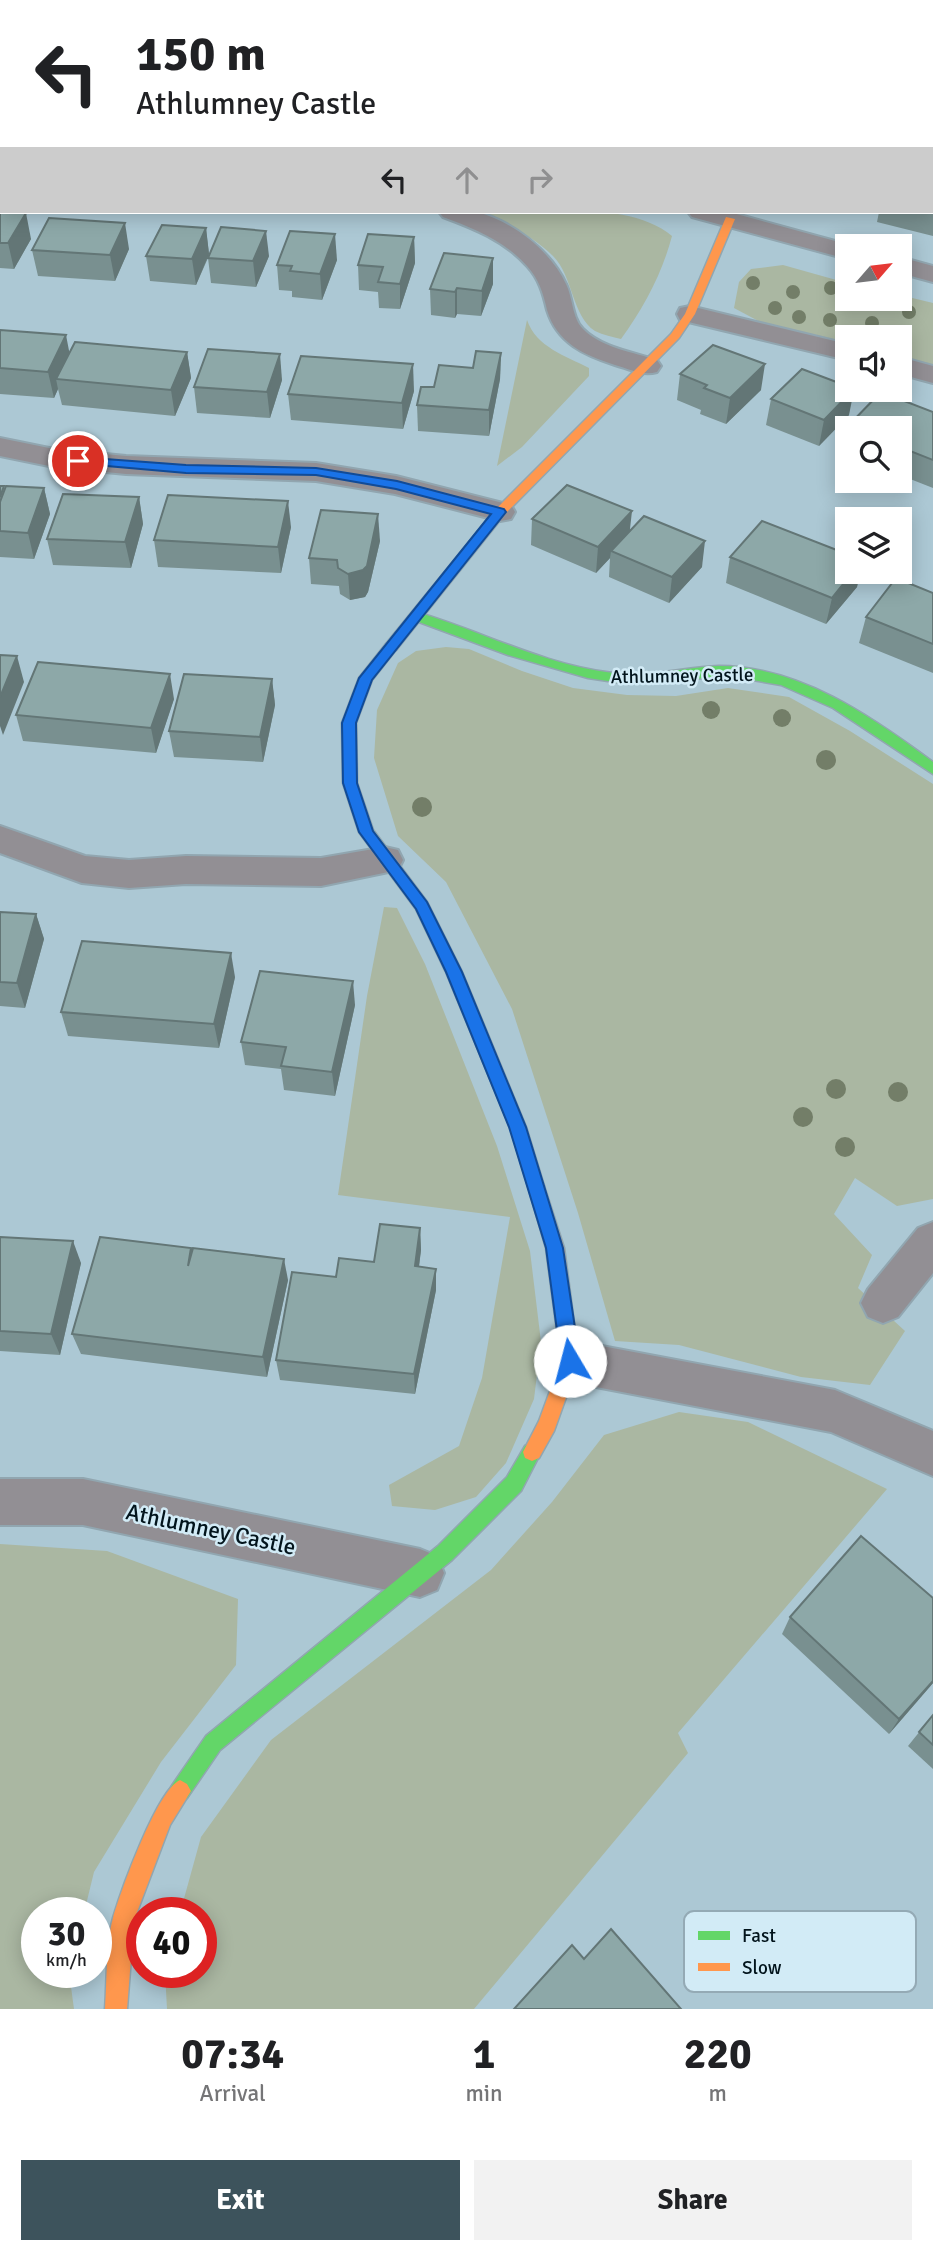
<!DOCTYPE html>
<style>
:root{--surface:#fff;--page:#f2f2f2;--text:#202124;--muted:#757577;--accent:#3d535c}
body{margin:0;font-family:Signika,sans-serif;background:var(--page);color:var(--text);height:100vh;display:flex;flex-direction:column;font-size:26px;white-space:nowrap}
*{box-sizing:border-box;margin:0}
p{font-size:23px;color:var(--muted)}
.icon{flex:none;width:38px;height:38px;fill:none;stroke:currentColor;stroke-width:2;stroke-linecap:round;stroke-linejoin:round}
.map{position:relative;height:2009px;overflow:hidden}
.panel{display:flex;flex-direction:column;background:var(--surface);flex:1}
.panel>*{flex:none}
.banner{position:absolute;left:0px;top:0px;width:934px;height:214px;box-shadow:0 4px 18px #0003;background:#fff;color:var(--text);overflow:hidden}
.needle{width:46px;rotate:62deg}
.tools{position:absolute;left:835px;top:234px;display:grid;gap:14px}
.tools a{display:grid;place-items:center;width:77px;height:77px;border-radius:0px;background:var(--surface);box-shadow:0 4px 18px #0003;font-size:35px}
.speed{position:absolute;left:21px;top:1897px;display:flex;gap:14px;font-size:35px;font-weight:700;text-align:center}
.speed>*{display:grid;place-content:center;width:91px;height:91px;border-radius:50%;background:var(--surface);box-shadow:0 4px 18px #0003;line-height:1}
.speed small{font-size:18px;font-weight:400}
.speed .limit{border:10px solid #d22;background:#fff;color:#111}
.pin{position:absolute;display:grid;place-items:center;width:60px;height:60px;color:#fff;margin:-30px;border:4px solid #fff;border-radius:50%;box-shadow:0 2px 7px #0007}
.me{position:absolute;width:77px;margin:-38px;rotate:352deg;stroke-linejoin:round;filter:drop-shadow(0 0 5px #0008)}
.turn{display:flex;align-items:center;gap:24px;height:147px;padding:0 21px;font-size:32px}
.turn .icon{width:91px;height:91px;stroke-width:2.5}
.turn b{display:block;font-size:49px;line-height:60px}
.lanes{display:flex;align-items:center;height:66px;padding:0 21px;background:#0003;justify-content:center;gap:35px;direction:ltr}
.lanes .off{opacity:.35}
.eta{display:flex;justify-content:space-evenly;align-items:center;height:119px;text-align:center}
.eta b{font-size:42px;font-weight:800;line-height:49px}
.primary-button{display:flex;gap:14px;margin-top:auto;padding:14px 21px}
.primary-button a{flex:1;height:80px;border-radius:0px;background:var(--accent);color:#fff;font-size:28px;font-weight:800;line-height:80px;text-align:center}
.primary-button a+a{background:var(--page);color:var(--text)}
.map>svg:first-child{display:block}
.green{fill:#aab7a2}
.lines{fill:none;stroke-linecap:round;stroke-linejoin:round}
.street-casing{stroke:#91a6b0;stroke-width:4}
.fast-casing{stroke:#91a6b0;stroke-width:3}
.slow-casing{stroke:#91a6b0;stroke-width:3}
.street{fill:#928f94;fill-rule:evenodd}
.fast{fill:#63d668;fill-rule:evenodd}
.slow{fill:#ff974d;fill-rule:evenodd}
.tree{fill:#737e68}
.wall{fill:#799090}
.shaded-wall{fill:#637676}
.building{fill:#8da8a8;stroke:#637676;stroke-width:2}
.route{fill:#1a73e8;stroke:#114b97;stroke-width:2}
.labels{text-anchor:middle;stroke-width:5;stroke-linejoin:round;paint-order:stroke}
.street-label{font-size:19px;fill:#02141c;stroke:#d2ebf6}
.near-street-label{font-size:23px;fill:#02141c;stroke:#d2ebf6}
.key{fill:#d2ebf6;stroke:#94aab5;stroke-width:2}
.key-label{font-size:19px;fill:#02141c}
</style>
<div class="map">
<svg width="933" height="2009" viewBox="0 0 933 2009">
<rect width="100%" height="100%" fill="#acc8d4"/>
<g class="green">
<path d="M151 0H634L151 2Z"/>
<path d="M477 212C533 212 628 199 672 236 662 274 644 307 621 339 613 337 603 335 595 331 572 316 573 276 553 256 533 236 503 221 477 212Z"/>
<path d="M783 265 847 283V299H900V295L933 303V365L900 356V338H847V343L764 324 734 308 739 282 751 269Z"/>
<path d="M527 320C536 347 566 356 589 368V376L522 447 497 466Z"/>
<path d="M446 647 469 649 522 671 573 688 627 695 676 696 728 688 789 697 850 731 933 784V1199L897 1206 855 1178 834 1214 872 1255 858 1288 905 1331 870 1385 801 1377 679 1345 615 1341 578 1213 512 1009 446 882 398 836 374 758 377 710 398 663 416 651Z"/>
<path d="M384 907 397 908 425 964 497 1146 530 1251 541 1342 534 1399 506 1463 476 1497 435 1510 392 1506 389 1485 459 1446 482 1378 510 1217 338 1195 367 996Z"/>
<path d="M679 1412 748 1422 887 1489 678 1733 688 1753 474 2009H167L165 1972H201V1913H180L201 1837 271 1740 491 1570 552 1502 604 1435Z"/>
<path d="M0 1544 107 1551 238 1599 236 1665 161 1762 94 1872 84 1913H37V1972H69L74 2009H0Z"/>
</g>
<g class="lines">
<g class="street-casing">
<g id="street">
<rect x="115" y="0" width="22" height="2"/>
<path d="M641 0H663L640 2Z"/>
<path d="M0 140H2L0 155Z"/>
<rect x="0" y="180" width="2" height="14"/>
<path d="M439 212C451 211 466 210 477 212 512 221 551 251 566 284 573 298 572 318 583 329 602 348 633 352 657 360L661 366 657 372C642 376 629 369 615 365 584 355 557 343 547 310 543 293 539 279 527 266 505 241 473 228 443 217Z"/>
<path d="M688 212H729L857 247H847V259L692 217Z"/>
<path d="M900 257 933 266V282L900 273Z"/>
<path d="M690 306 847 344V360L680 320 677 314 680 308Z"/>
<path d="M900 357 933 366V383L900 374Z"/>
<path d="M0 438 54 449 126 456 316 463 396 476 511 505 515 512 511 519 500 521 395 494 316 481 126 474 54 467 0 456Z"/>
<path d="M0 826 85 856 129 860 186 856 321 858 385 847 398 850 403 860 398 870 321 886 186 884 129 888 82 883 0 853Z"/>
<path d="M933 1222V1273L898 1317 883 1323 868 1317 861 1303 868 1289 918 1228Z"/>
<path d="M570 1340 835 1390 933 1431V1476L831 1432 570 1382 554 1376 548 1361 554 1346Z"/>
<path d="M0 1479H83L420 1549 437 1556 444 1573 437 1590 420 1597 83 1525H0Z"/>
</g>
</g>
<g class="fast-casing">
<g id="fast">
<path d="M416 612C482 631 543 665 613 673 649 678 683 667 719 666 799 666 871 716 933 762V774L833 708 781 685 730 676 628 684 588 678 508 655 411 619 409 616Z"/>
<path d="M391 643 398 647 372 680 356 723 357 783 373 830 427 902 462 972 526 1127 544 1186 542 1191 536 1193 530 1191 528 1186 510 1127 446 972 416 909 359 832 343 783 342 723 359 678 386 644Z"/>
<path d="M532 1443 539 1446 541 1452 521 1491 452 1560 220 1750 187 1798 180 1802 173 1798 169 1791 173 1784 206 1736 438 1546 507 1477 525 1446Z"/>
</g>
</g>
<g class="slow-casing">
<g id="slow">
<path d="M726 217 735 219 695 314 679 338 504 515 396 650H386V644L496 509 671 334 685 314Z"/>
<path d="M536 1179 542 1181 544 1186 564 1248 579 1361 554 1431 539 1458 532 1461 525 1458 523 1452 539 1421 561 1361 546 1248 528 1186 530 1181Z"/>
<path d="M180 1780 187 1784 191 1791 170 1825 134 1920 127 2009H105C107 1983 106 1942 113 1918 121 1891 157 1790 180 1780Z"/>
</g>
</g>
<use href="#street" class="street"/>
<use href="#fast" class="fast"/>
<use href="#slow" class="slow"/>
</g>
<g class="tree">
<circle cx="753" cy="283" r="7"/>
<circle cx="831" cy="288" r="7"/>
<circle cx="793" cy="292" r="7"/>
<circle cx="775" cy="308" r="7"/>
<circle cx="909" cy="312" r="7"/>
<circle cx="799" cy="317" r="7"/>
<circle cx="830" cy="320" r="7"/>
<circle cx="872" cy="323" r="7"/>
<circle cx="711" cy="710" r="9"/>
<circle cx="782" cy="718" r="9"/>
<circle cx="826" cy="760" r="10"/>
<circle cx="422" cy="807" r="10"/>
<circle cx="836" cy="1089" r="10"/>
<circle cx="898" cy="1092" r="10"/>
<circle cx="803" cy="1117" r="10"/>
<circle cx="845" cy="1147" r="10"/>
</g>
<g class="wall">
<path d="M0 0H28V2H2V64H0Z"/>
<path d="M726 0H793L792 2H726Z"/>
<path d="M933 132V236L877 222 879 212H933Z"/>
<path d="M0 211 31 239 14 269 0 268Z"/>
<path d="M206 228 209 254 269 256 256 287 211 283 208 258 196 285 150 281 146 256Z"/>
<path d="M414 237 415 263 400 309 379 308 378 292 359 290 358 265Z"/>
<path d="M129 249 115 281 38 276 32 250Z"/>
<path d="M337 260 322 300 292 297V291L279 290 277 265Z"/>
<path d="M493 284 481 316 457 314 455 318 431 315 430 289Z"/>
<path d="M0 330 70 353 187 352 191 378 175 416 62 405 58 389 54 398 0 394Z"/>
<path d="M501 353 500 379 489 436 418 431 417 405 434 387Z"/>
<path d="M680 374 761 390 726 424 700 414 701 410 677 400Z"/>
<path d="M282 380 270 418 197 413 194 387Z"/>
<path d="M414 391 403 429 291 420 288 394Z"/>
<path d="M771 399 849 415 819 446 766 425Z"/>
<path d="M933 412V488L900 475V429H847V455L842 453 847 427Z"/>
<path d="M0 486H4L5 489 44 488 50 514 34 559 0 557Z"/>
<path d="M139 497 143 524 131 568 53 565 47 539Z"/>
<path d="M532 519 630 531 702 567 669 603 609 577 610 558 596 573 531 545Z"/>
<path d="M291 527 281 573 158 567 154 540Z"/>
<path d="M380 541 368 592 365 597 350 600 340 594 339 586 311 584 309 558Z"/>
<path d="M730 557 847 572H860L857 587 826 624 726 583Z"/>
<path d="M933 593V673L859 643 866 617Z"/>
<path d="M272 679 275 705 263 762 174 757 169 731Z"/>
<path d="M174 699 156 753 23 741 16 715Z"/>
<path d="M0 912 36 914 44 939 25 1008 0 1006Z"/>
<path d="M235 977 219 1048 68 1036 61 1012Z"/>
<path d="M355 1005 335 1096 284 1090 281 1069 245 1065 241 1042Z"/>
<path d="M420 1228 421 1250 419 1267 436 1269V1290L415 1394 280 1380 276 1360 336 1277 374 1262Z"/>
<path d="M0 1237 81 1263 60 1355 0 1351Z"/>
<path d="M191 1248 192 1251 288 1280 267 1377 81 1354 72 1334Z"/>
<path d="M933 1598V1683L889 1734 782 1634 790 1617Z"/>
<path d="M933 1715V1769L908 1746Z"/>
</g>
<g class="shaded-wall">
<path d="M2 89V120L0 122V91Z"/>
<path d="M26 213 31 239 14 269 8 243Z"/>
<path d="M125 223 129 249 115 281 110 255Z"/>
<path d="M206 228 209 254 196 285 192 259Z"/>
<path d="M266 231 269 256 256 287 253 261Z"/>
<path d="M335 234 337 260 322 300 320 274Z"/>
<path d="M414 237 415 263 400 309V284Z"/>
<path d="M493 258V284L481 316 482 291Z"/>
<path d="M457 288V314L455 318V292Z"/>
<path d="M66 335 71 361 56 379 58 389 54 398 48 372Z"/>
<path d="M187 352 191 378 175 416 171 390Z"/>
<path d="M501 353 500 379 489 436V410Z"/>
<path d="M280 354 282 380 270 418 267 392Z"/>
<path d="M413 364 414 391 403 429 402 403Z"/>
<path d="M765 364 761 390 726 424 730 398Z"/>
<path d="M853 390H854L849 415 819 446 824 420Z"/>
<path d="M44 488 50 514 34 559 28 533Z"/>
<path d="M139 497 143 524 131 568 125 542Z"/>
<path d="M288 501 291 527 281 573 278 547Z"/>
<path d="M632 511 629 538 611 551 610 558 596 573 598 547Z"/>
<path d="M378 514 380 541 368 592 365 597 350 600 348 574Z"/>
<path d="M705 541 702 567 669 603 672 577Z"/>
<path d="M853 572H860L857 587 826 624 832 598Z"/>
<path d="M17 656 24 682 3 735 0 726V697Z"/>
<path d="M170 674 174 699 156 753 151 728Z"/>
<path d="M272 679 275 705 263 762 260 737Z"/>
<path d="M36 914 44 939 25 1008 17 983Z"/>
<path d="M231 953 235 977 219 1048 214 1024Z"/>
<path d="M353 981 355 1005 335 1096 332 1072Z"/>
<path d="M420 1228 421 1250 416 1288 415 1266Z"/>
<path d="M73 1241 81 1263 60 1355 51 1334Z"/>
<path d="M284 1259 288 1280 267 1377 263 1357Z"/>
<path d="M436 1269V1290L415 1394 414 1374Z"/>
<path d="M933 1681V1683L889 1734 899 1719Z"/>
</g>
<g class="building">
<path d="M0 0H20L19 2H2V32H0Z"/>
<path d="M886 0H933V10V2H885Z"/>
<path d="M0 66H2V89L0 91Z"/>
<path d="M0 211 26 213 8 243H0Z"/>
<path d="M49 218 125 223 110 255 32 250Z"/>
<path d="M162 225 206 228 192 259 146 256Z"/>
<path d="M221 227 266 231 253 261 208 258Z"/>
<path d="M290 231 335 234 320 274 290 271 292 266 277 265Z"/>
<path d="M368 234 414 237 400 284 378 282 383 267 358 265Z"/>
<path d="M444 253 493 258 482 291 457 288 455 292 430 289Z"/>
<path d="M0 330 66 335 48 372 0 368Z"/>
<path d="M75 342 187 352 171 390 56 379Z"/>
<path d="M713 345 765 364 730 398 704 388 707 385 680 374Z"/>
<path d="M208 349 280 354 267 392 194 387Z"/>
<path d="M476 351 501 353 489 410 417 405 421 387H434L439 365 473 368Z"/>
<path d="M301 356 413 364 402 403 288 394Z"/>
<path d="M802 369 847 386V390H853L824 420 771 399Z"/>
<path d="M881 392 933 412V460L900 447V429H852L847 427Z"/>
<path d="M567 485 632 511 598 547 532 519Z"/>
<path d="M0 486H4L0 497Z"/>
<path d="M6 486 44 488 28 533 0 531V502Z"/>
<path d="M63 494 139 497 125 542 47 539Z"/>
<path d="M168 495 288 501 278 547 154 540Z"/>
<path d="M321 510 378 514 367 566 363 570 348 574 338 568 337 560 309 558Z"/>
<path d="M644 516 705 541 672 577 611 551Z"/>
<path d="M762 521 847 554V572H853L832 598 730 557Z"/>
<path d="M896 578 933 593V644L866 617Z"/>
<path d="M0 655 17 656 0 697Z"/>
<path d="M38 662 170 674 151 728 16 715Z"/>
<path d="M184 674 272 679 260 737 169 731Z"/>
<path d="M0 912 36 914 17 983 0 982Z"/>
<path d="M82 941 231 953 214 1024 61 1012Z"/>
<path d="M260 971 353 981 332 1072 281 1066 286 1047 241 1042Z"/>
<path d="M380 1224 420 1228 415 1266 436 1269 414 1374 276 1360 292 1272 336 1277 339 1258 374 1262Z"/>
<path d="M0 1237 73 1241 51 1334 0 1331Z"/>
<path d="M100 1237 191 1248 188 1266 193 1248 284 1259 263 1357 72 1334Z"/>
<path d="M861 1536 933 1598V1681L899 1719 790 1617Z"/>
<path d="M933 1715V1745L919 1732Z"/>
<path d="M611 1929 681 2009H514L572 1945 584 1959Z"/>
</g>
<path class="route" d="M78 457 186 465 316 468 397 481 504 509 506 512 372 680 356 723 357 783 373 831 427 902 462 972 526 1127 563 1248 580 1361 577 1367 570 1369 564 1367 561 1361 546 1248 509 1127 446 972 416 909 359 832 343 783 342 723 359 678 491 514 396 489 316 475 186 473 73 463 72 461Z"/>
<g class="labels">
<g class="street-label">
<text transform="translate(682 675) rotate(-1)" y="7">Athlumney Castle</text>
</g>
<g class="near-street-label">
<text transform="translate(211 1529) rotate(12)" y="8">Athlumney Castle</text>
</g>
</g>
<rect x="684" y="1911" width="232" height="81" rx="10" class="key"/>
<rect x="698" y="1931" width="32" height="9" fill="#63d668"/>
<rect x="698" y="1963" width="32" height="8" fill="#ff974d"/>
<g class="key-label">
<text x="742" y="1942">Fast</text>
<text x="742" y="1974">Slow</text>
</g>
</svg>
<div class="tools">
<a><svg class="needle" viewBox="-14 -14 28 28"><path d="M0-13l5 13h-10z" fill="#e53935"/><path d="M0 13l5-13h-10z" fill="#757577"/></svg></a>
<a><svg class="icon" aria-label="sound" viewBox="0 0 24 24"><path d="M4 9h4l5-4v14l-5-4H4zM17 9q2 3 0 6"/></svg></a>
<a><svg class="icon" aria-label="search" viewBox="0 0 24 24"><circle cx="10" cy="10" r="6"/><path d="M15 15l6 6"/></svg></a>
<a><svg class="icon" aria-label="layers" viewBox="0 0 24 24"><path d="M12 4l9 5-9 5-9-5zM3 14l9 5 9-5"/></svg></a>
</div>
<div class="speed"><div>30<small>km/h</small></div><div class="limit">40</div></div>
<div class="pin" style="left:78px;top:461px;background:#d93025"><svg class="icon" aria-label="arrive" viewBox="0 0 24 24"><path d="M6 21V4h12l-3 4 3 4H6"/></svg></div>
<svg class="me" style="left:570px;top:1361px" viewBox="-20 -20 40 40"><circle r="19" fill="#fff"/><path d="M0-13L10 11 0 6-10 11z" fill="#1a73e8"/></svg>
<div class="banner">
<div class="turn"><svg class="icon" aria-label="left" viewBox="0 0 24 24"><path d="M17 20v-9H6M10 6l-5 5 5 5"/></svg><div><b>150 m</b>Athlumney Castle</div></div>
<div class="lanes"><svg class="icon" aria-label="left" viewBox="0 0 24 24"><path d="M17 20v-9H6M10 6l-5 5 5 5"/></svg><svg class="icon off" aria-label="ahead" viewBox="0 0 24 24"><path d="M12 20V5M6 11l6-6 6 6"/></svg><svg class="icon off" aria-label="right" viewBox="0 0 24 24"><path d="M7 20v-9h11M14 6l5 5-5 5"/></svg></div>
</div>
</div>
<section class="panel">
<div class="eta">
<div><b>07:34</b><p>Arrival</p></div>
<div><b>1</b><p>min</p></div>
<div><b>220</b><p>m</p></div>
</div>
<div class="primary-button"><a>Exit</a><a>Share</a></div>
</section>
